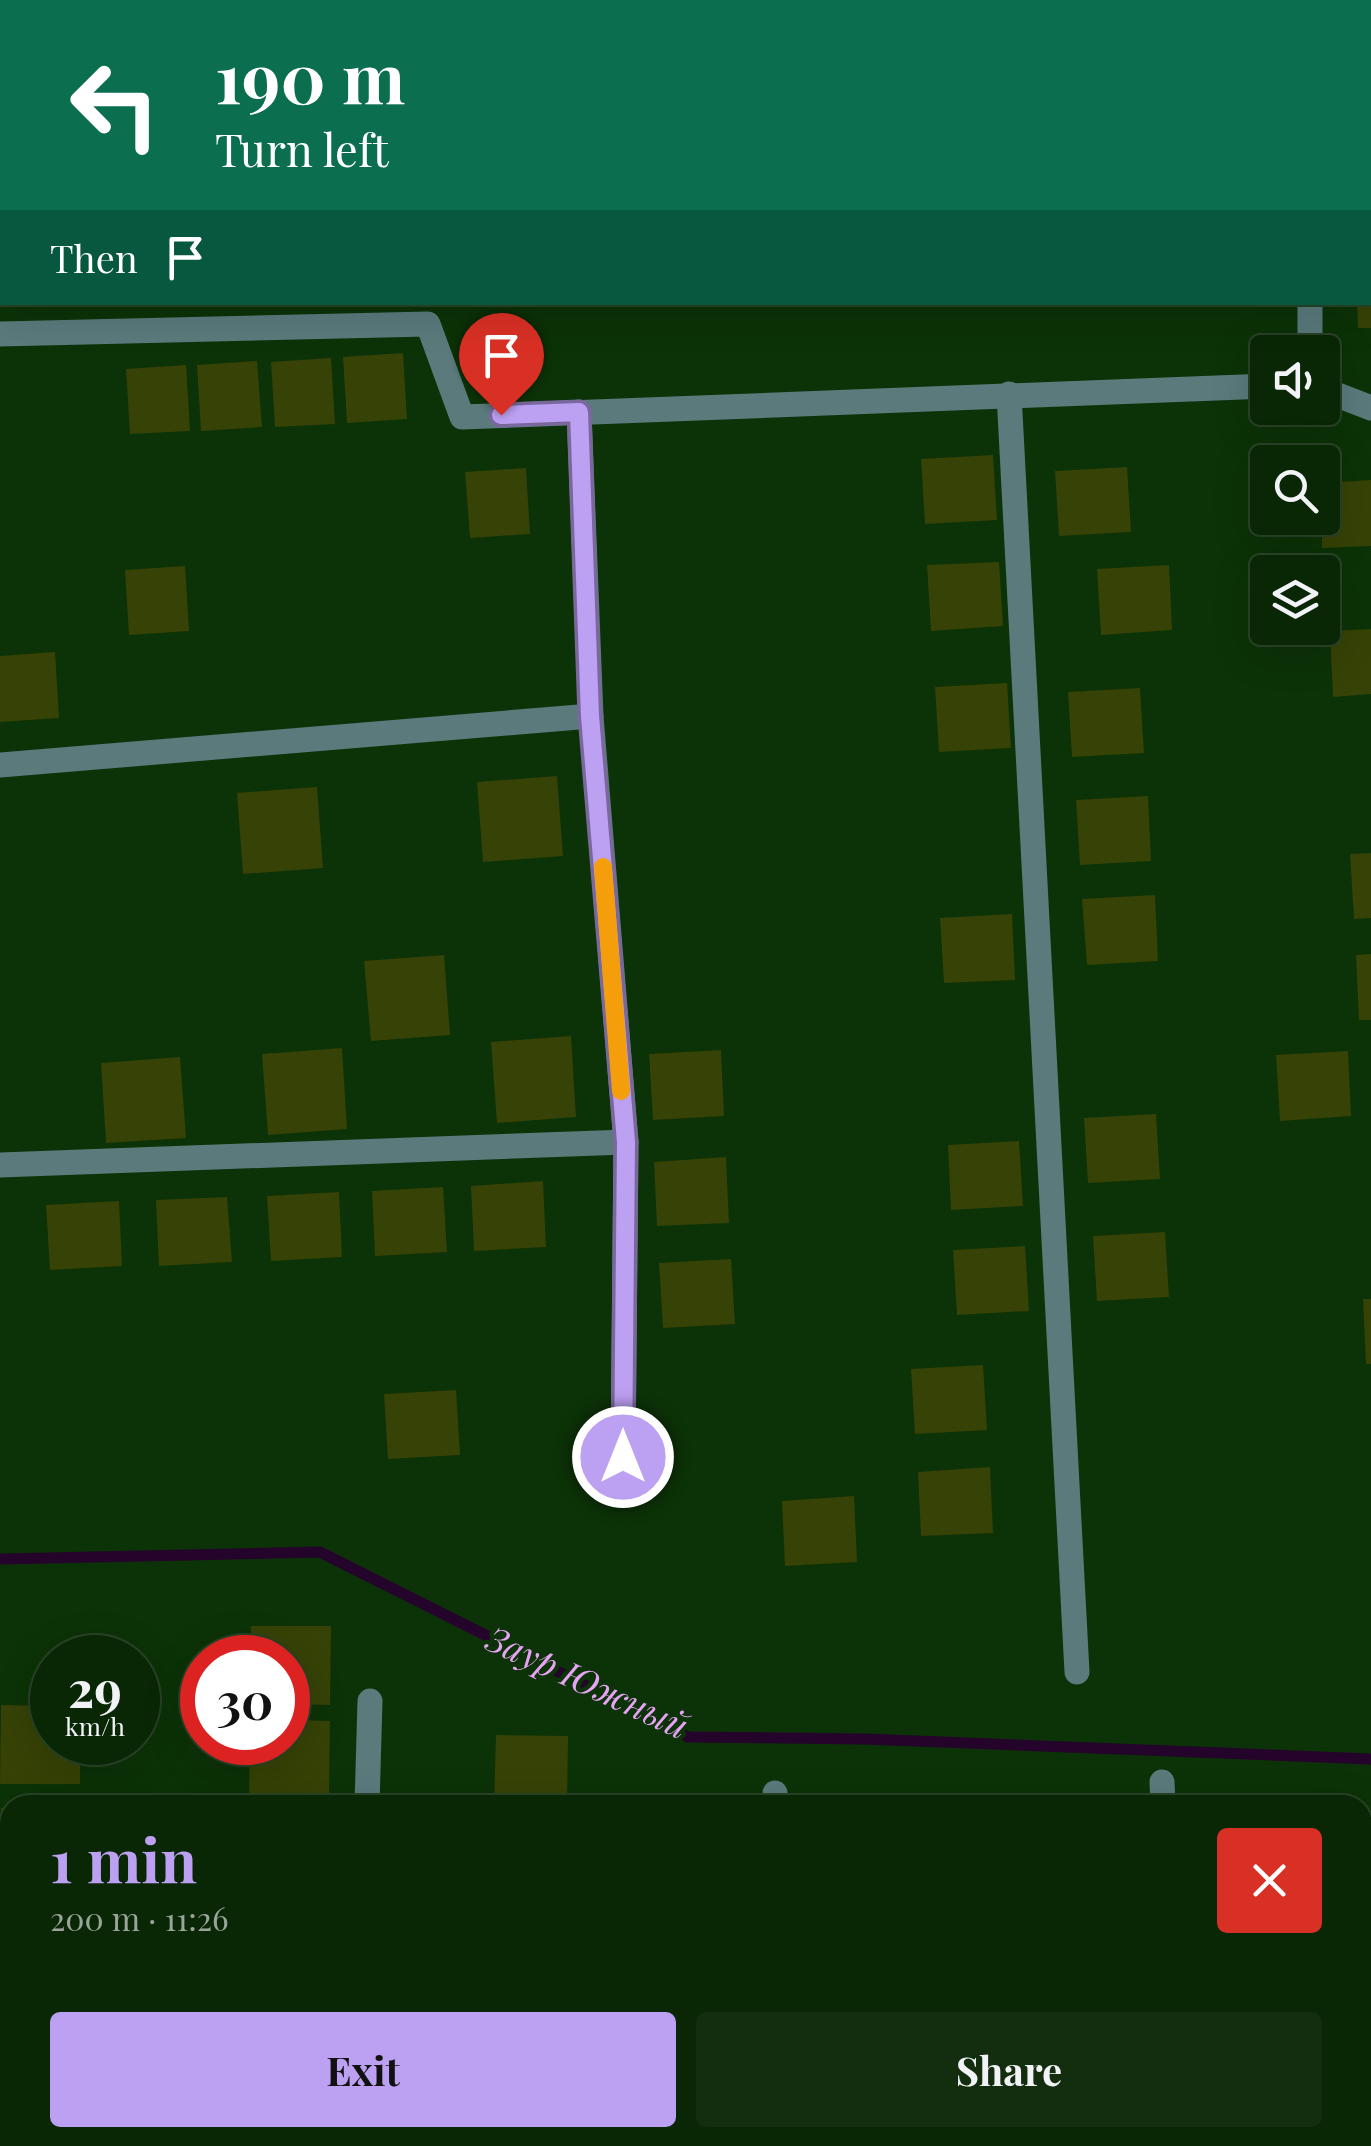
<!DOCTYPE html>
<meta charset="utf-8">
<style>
:root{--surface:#092605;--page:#122e0f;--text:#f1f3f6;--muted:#99a59a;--line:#294327;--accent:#bca0f2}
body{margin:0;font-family:"Playfair Display",serif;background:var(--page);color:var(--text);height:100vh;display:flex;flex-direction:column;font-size:38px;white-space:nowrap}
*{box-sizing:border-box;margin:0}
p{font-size:32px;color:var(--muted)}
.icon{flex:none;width:55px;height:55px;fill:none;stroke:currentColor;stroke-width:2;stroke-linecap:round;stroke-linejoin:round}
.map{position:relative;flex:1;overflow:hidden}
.side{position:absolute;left:0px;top:1795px;width:1372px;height:352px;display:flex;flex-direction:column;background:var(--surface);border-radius:30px 30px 0 0;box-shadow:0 10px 40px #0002,0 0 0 2px var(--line)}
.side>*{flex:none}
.guide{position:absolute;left:0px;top:0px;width:1372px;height:305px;box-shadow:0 10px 40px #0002,0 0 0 2px var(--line);background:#0b6e4f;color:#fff;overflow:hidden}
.controls{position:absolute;left:1250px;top:335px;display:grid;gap:20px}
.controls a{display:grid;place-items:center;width:90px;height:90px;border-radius:10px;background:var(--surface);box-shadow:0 10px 40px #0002,0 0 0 2px var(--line);font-size:50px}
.speed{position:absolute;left:30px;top:1635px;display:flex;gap:20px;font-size:50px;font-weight:700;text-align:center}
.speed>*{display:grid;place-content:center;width:130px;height:130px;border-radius:50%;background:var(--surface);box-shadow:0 10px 40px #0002,0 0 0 2px var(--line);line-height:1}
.speed small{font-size:25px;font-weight:400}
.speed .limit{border:15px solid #d22;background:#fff;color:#111}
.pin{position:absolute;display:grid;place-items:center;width:85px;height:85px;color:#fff;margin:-102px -42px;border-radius:50% 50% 50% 0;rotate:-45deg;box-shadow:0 0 10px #0007}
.pin .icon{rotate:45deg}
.me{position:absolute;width:110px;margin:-55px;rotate:0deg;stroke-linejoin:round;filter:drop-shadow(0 0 8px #0008)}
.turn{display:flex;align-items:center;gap:35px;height:210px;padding:0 50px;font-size:45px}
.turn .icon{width:130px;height:130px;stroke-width:2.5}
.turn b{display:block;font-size:70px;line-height:85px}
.then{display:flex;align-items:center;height:95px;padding:0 50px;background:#0003;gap:20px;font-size:38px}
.round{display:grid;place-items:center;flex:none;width:105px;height:105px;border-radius:10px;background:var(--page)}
.head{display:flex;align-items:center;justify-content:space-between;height:170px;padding:0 50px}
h1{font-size:60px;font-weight:700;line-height:75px;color:var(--accent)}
.action{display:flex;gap:20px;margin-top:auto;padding:20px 50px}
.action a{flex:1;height:115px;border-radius:10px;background:var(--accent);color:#111;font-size:40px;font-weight:700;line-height:115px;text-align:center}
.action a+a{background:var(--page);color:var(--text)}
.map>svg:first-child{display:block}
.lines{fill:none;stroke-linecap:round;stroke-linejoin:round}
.stream{stroke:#25042b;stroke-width:11}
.building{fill:#364206}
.minor{stroke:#5a7a7c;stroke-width:25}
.route-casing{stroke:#7a689d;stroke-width:25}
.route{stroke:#bca0f2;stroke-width:18}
.slow{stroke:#f59e0b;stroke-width:18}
.labels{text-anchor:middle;stroke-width:9;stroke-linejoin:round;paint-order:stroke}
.water-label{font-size:35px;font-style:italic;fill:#e7a4f4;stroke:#0c3207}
</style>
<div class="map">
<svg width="1371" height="2146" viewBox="0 0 1371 2146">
<rect width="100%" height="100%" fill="#0c3207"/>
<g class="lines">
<path class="stream" d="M0 1559 320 1552 688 1737 864 1739 1371 1759"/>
</g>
<g class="building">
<path d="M1357 302H1371V328H1358Z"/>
<path d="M403 353 407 419 347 423 343 357Z"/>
<path d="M331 358 335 424 275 427 271 362Z"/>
<path d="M257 361 262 427 201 431 197 365Z"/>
<path d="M186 365 190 431 130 434 126 369Z"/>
<path d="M993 455 997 520 925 524 921 459Z"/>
<path d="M1127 467 1131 532 1059 536 1055 471Z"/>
<path d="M526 468 530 534 470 538 465 472Z"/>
<path d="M1371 480V546L1322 548V483Z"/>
<path d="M999 562 1003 626 931 631 927 565Z"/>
<path d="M1169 565 1172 630 1101 635 1097 569Z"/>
<path d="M185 566 189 631 129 635 125 570Z"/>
<path d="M1371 629V694L1333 697 1330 631Z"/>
<path d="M55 652 59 718 0 722V656Z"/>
<path d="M1007 683 1011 748 939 752 935 687Z"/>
<path d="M1140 688 1144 753 1072 757 1068 692Z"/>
<path d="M557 776 563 856 483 862 477 782Z"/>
<path d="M317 787 323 868 243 874 237 793Z"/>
<path d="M1148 796 1151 861 1080 865 1076 800Z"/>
<path d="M1371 853V918L1354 919 1350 854Z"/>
<path d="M1155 895 1158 961 1087 965 1082 899Z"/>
<path d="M1012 914 1015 980 944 983 940 918Z"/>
<path d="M1371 954V1020H1359L1356 955Z"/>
<path d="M444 955 450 1035 371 1041 364 961Z"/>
<path d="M571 1036 576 1117 497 1123 491 1042Z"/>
<path d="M342 1048 347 1129 268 1135 262 1054Z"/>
<path d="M721 1050 724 1116 653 1120 649 1054Z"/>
<path d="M1348 1051 1351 1116 1280 1121 1276 1055Z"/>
<path d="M180 1057 186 1138 106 1143 101 1063Z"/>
<path d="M1156 1114 1160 1179 1088 1183 1084 1118Z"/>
<path d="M1019 1141 1023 1206 951 1210 948 1145Z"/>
<path d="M726 1157 729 1223 657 1226 654 1162Z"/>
<path d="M543 1181 546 1247 474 1251 471 1186Z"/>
<path d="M443 1187 447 1252 375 1256 372 1191Z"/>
<path d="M339 1192 342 1257 271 1261 267 1196Z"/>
<path d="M227 1197 232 1262 159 1266 156 1200Z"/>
<path d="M119 1201 122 1266 50 1270 46 1205Z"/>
<path d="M1165 1232 1169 1297 1097 1301 1093 1236Z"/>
<path d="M1025 1246 1029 1311 957 1315 953 1250Z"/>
<path d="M731 1259 735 1324 663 1328 659 1263Z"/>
<path d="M1363 1299H1371V1364H1366Z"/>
<path d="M983 1365 987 1430 915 1434 911 1369Z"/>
<path d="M456 1390 460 1455 388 1459 384 1394Z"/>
<path d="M990 1467 993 1533 921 1536 918 1472Z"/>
<path d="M854 1496 857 1562 785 1566 782 1501Z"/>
<path d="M251 1626H331L330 1705 288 1704V1658H251Z"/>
<path d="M1 1705 52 1706V1742H80V1784H0Z"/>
<path d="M288 1720 330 1721 329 1799 249 1798 250 1742H288Z"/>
<path d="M496 1735 568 1736 567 1805H494Z"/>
<path d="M1 1808H10V1887H0Z"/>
<rect x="0" y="1935" width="10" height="78"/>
<path d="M0 2044 10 2045V2122H0Z"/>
<path d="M387 2138H459V2146H386Z"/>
<rect x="666" y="2138" width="72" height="8"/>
<path d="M799 2138H872L871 2146H799Z"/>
</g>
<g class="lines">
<g class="minor">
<path d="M1308 2V0"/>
<path d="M1310 302V352"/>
<path d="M0 334 428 324 462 417 1268 386"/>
<path d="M1322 389 1371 408"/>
<path d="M1009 394 1077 1672"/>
<path d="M579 412 591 716 626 1142 623 1457"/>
<path d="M0 765 591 716"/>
<path d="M0 1165 626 1142"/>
<path d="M1162 1782 1163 1805"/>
<path d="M367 1805 370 1701"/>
<path d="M775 1805V1793"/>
<path d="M1167 2138V2146"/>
<path d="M357 2146V2138"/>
<path d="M766 2146V2138"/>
</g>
</g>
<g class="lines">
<g class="route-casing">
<path id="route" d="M501 415 579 412 590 716 626 1142 623 1457"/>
</g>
<use href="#route" class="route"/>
<path class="slow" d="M603 867 621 1091"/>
</g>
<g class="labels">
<g class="water-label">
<text transform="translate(587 1683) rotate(25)" y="12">Заур Южный</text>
</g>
</g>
</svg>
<div class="controls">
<a><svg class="icon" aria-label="sound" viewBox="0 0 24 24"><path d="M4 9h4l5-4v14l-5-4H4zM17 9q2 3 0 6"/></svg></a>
<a><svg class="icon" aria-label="search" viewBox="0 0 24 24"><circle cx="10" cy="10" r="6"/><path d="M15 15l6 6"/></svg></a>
<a><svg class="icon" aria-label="layers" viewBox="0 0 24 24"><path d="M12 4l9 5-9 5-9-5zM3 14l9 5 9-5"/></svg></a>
</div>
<div class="speed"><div>29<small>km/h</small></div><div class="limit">30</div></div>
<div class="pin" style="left:501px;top:415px;background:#d93025"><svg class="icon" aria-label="arrive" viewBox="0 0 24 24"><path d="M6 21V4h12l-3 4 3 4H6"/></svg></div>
<svg class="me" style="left:623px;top:1457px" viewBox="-20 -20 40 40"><circle r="17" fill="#bca0f2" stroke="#fff" stroke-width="3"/><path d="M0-11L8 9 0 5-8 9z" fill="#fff"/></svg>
<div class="guide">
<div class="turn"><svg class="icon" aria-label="left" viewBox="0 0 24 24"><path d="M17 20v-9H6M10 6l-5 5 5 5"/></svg><div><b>190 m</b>Turn left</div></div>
<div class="then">Then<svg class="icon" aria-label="arrive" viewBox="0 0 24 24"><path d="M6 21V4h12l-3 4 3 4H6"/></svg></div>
</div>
<section class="side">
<div class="head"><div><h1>1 min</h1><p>200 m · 11:26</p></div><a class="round" style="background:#d93025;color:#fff"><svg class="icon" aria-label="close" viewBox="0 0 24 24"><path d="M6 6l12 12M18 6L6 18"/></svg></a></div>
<div class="action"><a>Exit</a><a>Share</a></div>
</section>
</div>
